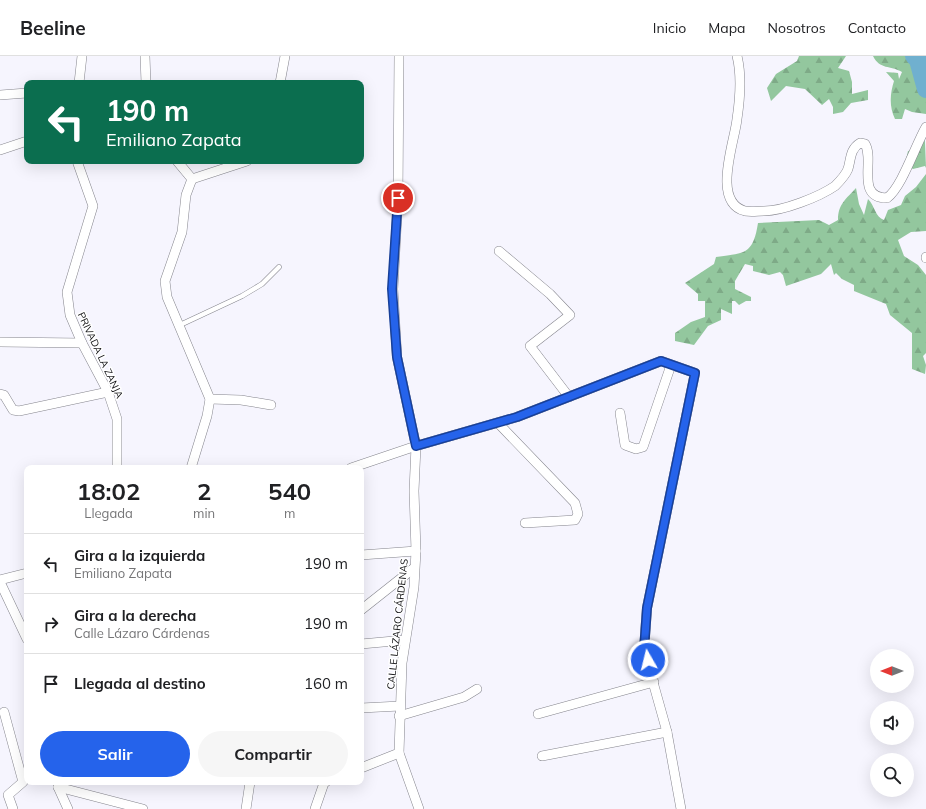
<!DOCTYPE html>
<html lang="es">
<meta charset="utf-8">
<style>
:root{--surface:#fff;--page:#f6f6f6;--text:#202124;--muted:#757577;--line:#e0e0e0;--accent:#2563eb}
body{margin:0;font-family:Mulish,sans-serif;background:var(--page);color:var(--text);height:100vh;display:flex;flex-direction:column;font-size:15px;white-space:nowrap}
*{box-sizing:border-box;margin:0}
p{font-size:13px;color:var(--muted)}
.icon{flex:none;width:22px;height:22px;fill:none;stroke:currentColor;stroke-width:2;stroke-linecap:round;stroke-linejoin:round}
.map{position:relative;flex:1;overflow:hidden}
.drawer{position:absolute;left:24px;top:409px;width:340px;height:320px;display:flex;flex-direction:column;background:var(--surface);border-radius:8px;box-shadow:0 4px 16px #0002}
.drawer>*{flex:none}
.hud{position:absolute;left:24px;top:24px;width:340px;height:84px;border-radius:8px;box-shadow:0 4px 16px #0002;background:#0b6e4f;color:#fff;overflow:hidden}
.needle{width:26px;rotate:270deg}
.controls{position:absolute;left:870px;top:593px;display:grid;gap:8px}
.controls a{display:grid;place-items:center;width:44px;height:44px;border-radius:50%;background:var(--surface);box-shadow:0 4px 16px #0002;font-size:20px}
.pin{position:absolute;display:grid;place-items:center;width:34px;height:34px;color:#fff;margin:-17px;border:2px solid #fff;border-radius:50%;box-shadow:0 1px 4px #0007}
.me{position:absolute;width:44px;margin:-22px;rotate:352deg;stroke-linejoin:round;filter:drop-shadow(0 0 3px #0008)}
.turn{display:flex;align-items:center;gap:14px;height:84px;padding:0 16px;font-size:18px}
.turn .icon{width:52px;height:52px;stroke-width:2.5}
.turn b{display:block;font-size:28px;line-height:34px}
.eta{display:flex;justify-content:space-evenly;align-items:center;height:68px;text-align:center}
.eta b{font-size:24px;font-weight:700;line-height:28px}
.cta{display:flex;gap:8px;margin-top:auto;padding:8px 16px}
.cta a{flex:1;height:46px;border-radius:24px;background:var(--accent);color:#fff;font-size:16px;font-weight:700;line-height:46px;text-align:center}
.cta a+a{background:var(--page);color:var(--text)}
ul{padding:0;list-style:none}
li{display:flex;align-items:center;gap:12px;height:60px;padding:0 16px;border-top:1px solid var(--line)}
li div{flex:1}
li b{display:block;font-size:15px}
li em{font-style:normal}
header{display:flex;align-items:center;gap:24px;box-sizing:border-box;height:56px;padding:0 20px;background:var(--surface);border-bottom:1px solid var(--line)}
header strong{font-size:19px}
nav{display:flex;gap:22px;margin-inline-start:auto;font-size:14px}
.map>svg:first-child{display:block}
.forest{fill:url(#forest-firs)}
.lines{fill:none;stroke-linecap:round;stroke-linejoin:round}
.river{stroke:#70b0cf;stroke-width:18}
.lane-casing{stroke:#85858d;stroke-width:5.5}
.street-casing{stroke:#85858d;stroke-width:10}
.lane{stroke:#fff;stroke-width:4.5}
.street{stroke:#fff;stroke-width:9}
.route-casing{stroke:#184099;stroke-width:10}
.route{stroke:#2563eb;stroke-width:7}
.labels{text-anchor:middle;stroke-width:3;stroke-linejoin:round;paint-order:stroke}
.street-label{font-size:10px;fill:#101013;stroke:#fff}
</style>
<header>
<strong>Beeline</strong>
<nav><a>Inicio</a><a>Mapa</a><a>Nosotros</a><a>Contacto</a></nav>
</header>
<div class="map">
<svg width="926" height="753" viewBox="0 0 926 753">
<defs>
<pattern id="forest-firs" width="22" height="20" patternUnits="userSpaceOnUse"><rect width="22" height="20" fill="#93c79e"/><path d="M5 1l3.5 6h-7zM16 11l3.5 6h-7z" fill="#7eaa87"/></pattern>
</defs>
<rect width="100%" height="100%" fill="#f6f5fe"/>
<g class="forest">
<path d="M799 0H846L838 12 849 15 852 26V38L868 34V44L851 47 843 56 833 58V51L829 43 822 49 805 33 786 30 771 45 767 32 776 18 797 5Z"/>
<path d="M873 0H926V58L912 56 905 53 902 63H895C889 50 890 38 894 25L886 16 898 17 899 23 902 16C890 9 880 14 873 0Z"/>
<path d="M925 85 926 112 925 110 913 113 905 108 908 95 913 94 914 88Z"/>
<path d="M926 118V175L911 176 898 184 904 200 918 209 926 219V297L923 300 926 309 925 318 912 313V277L890 259 886 248 854 235V229L842 223 836 217 834 219 831 208 821 218 786 230 783 219 780 216 769 219 753 215V210L745 208 735 225V233L751 241V245H746L739 249 735 245H732V258L721 253V264L708 270 694 289 675 285V277L691 266 705 261V245H698V238L685 227 714 208 716 201C746 197 753 198 758 167L819 164 829 169 838 164C838 148 846 143 856 132L859 148 864 159 868 143C875 150 875 161 884 164L888 154 901 149 905 140 916 131Z"/>
</g>
<g class="lines">
<path class="river" d="M914 0 918 4 926 33"/>
<g class="lane-casing">
<path id="lane" d="M180 269 242 240 262 228 279 211"/>
</g>
<g class="street-casing">
<g id="street">
<path d="M145 0 146 27"/>
<path d="M399 0 398 142 393 233 397 301 416 390 414 435 416 495 414 531 402 607 399 697 419 753"/>
<path d="M737 0C742 20 740 43 737 63 735 85 711 146 745 155 751 156 758 155 764 155 783 155 819 141 835 130 839 126 846 118 848 113 851 103 850 93 860 87L865 88C875 104 855 142 887 142 902 131 915 90 926 71"/>
<path d="M79 27 82 0"/>
<path d="M280 27 285 0"/>
<path d="M0 39 27 37"/>
<path d="M0 94 27 85"/>
<path d="M77 105 93 150 67 236 70 259 82 287 108 336 117 363V412"/>
<path d="M177 105 192 123 186 139 182 176 165 225 167 241 210 343 207 360 191 412"/>
<path d="M192 123 247 105"/>
<path d="M499 195 550 238 570 259 530 290 569 341"/>
<path d="M926 201V202"/>
<path d="M0 286 82 287"/>
<path d="M0 338 4 339 13 354 19 355 108 336"/>
<path d="M210 343 241 344 271 349"/>
<path d="M620 357 625 389 636 393 643 391 671 309"/>
<path d="M498 367 575 447 578 458 575 464 525 467"/>
<path d="M351 412 416 390 517 361 661 305 695 317 647 552 644 594 667 676 681 753"/>
<path d="M361 499 416 495"/>
<path d="M0 524 27 517"/>
<path d="M0 526 27 583"/>
<path d="M361 554 414 512"/>
<path d="M361 588 405 584"/>
<path d="M361 652 400 650"/>
<path d="M4 656 23 726 8 739 13 753"/>
<path d="M538 658 654 626"/>
<path d="M399 660 464 641 477 633"/>
<path d="M542 700 667 676"/>
<path d="M361 712 399 697"/>
<path d="M58 731 143 753"/>
<path d="M58 731 68 753"/>
<path d="M246 753 250 726"/>
<path d="M315 753 324 727 326 726"/>
</g>
</g>
<use href="#lane" class="lane"/>
<use href="#street" class="street"/>
</g>
<g class="lines">
<g class="route-casing">
<path id="route" d="M398 142 392 233 397 301 416 390 517 361 661 305 695 317 647 552 644 594 648 604"/>
</g>
<use href="#route" class="route"/>
</g>
<g class="labels">
<g class="street-label">
<text transform="translate(101 299) rotate(65)" y="4">PRIVADA LA ZANJA</text>
<text transform="translate(397 568) rotate(-84)" y="4">CALLE LÁZARO CÁRDENAS</text>
</g>
</g>
</svg>
<div class="controls">
<a><svg class="needle" viewBox="-14 -14 28 28"><path d="M0-13l5 13h-10z" fill="#e53935"/><path d="M0 13l5-13h-10z" fill="#757577"/></svg></a>
<a><svg class="icon" aria-label="sound" viewBox="0 0 24 24"><path d="M4 9h4l5-4v14l-5-4H4zM17 9q2 3 0 6"/></svg></a>
<a><svg class="icon" aria-label="search" viewBox="0 0 24 24"><circle cx="10" cy="10" r="6"/><path d="M15 15l6 6"/></svg></a>
</div>
<div class="pin" style="left:398px;top:142px;background:#d93025"><svg class="icon" aria-label="arrive" viewBox="0 0 24 24"><path d="M6 21V4h12l-3 4 3 4H6"/></svg></div>
<svg class="me" style="left:648px;top:604px" viewBox="-20 -20 40 40"><circle r="17" fill="#2563eb" stroke="#fff" stroke-width="3"/><path d="M0-11L8 9 0 5-8 9z" fill="#fff"/></svg>
<div class="hud">
<div class="turn"><svg class="icon" aria-label="left" viewBox="0 0 24 24"><path d="M17 20v-9H6M10 6l-5 5 5 5"/></svg><div><b>190 m</b>Emiliano Zapata</div></div>
</div>
<section class="drawer">
<div class="eta">
<div><b>18:02</b><p>Llegada</p></div>
<div><b>2</b><p>min</p></div>
<div><b>540</b><p>m</p></div>
</div>
<ul>
<li><svg class="icon" aria-label="left" viewBox="0 0 24 24"><path d="M17 20v-9H6M10 6l-5 5 5 5"/></svg><div><b>Gira a la izquierda</b><p>Emiliano Zapata</p></div><em>190 m</em></li>
<li><svg class="icon" aria-label="right" viewBox="0 0 24 24"><path d="M7 20v-9h11M14 6l5 5-5 5"/></svg><div><b>Gira a la derecha</b><p>Calle Lázaro Cárdenas</p></div><em>190 m</em></li>
<li><svg class="icon" aria-label="arrive" viewBox="0 0 24 24"><path d="M6 21V4h12l-3 4 3 4H6"/></svg><div><b>Llegada al destino</b></div><em>160 m</em></li>
</ul>
<div class="cta"><a>Salir</a><a>Compartir</a></div>
</section>
</div>
